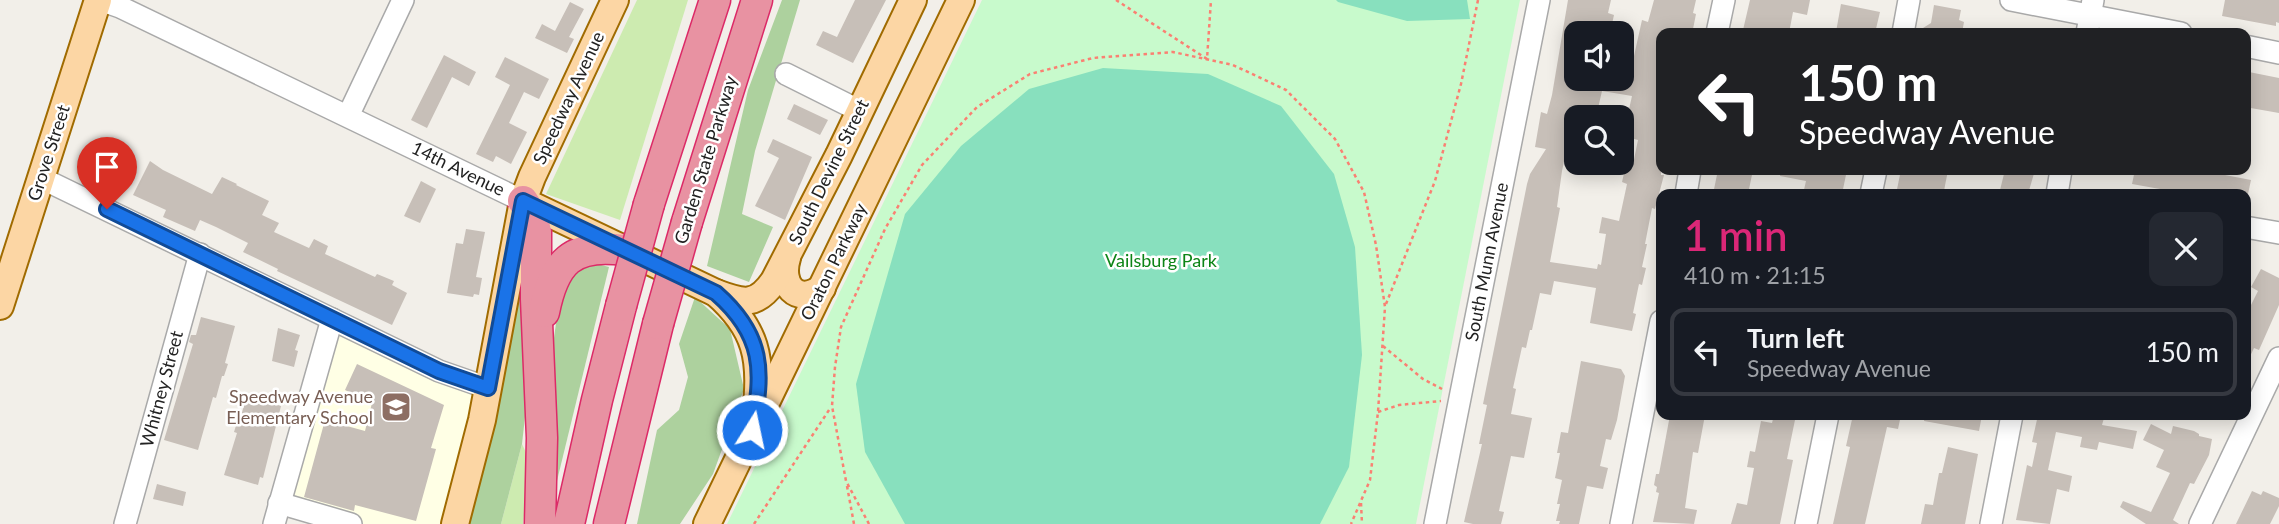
<!DOCTYPE html>
<meta charset="utf-8">
<style>
:root{--surface:#171b24;--page:#242831;--text:#f1f3f6;--muted:#9ea1a6;--line:#363941;--accent:#db2777}
body{margin:0;font-family:Lato,sans-serif;background:var(--page);color:var(--text);height:100vh;display:flex;flex-direction:column;font-size:26px;white-space:nowrap}
*{box-sizing:border-box;margin:0}
p{font-size:23px;color:var(--muted)}
.icon{flex:none;width:38px;height:38px;fill:none;stroke:currentColor;stroke-width:2;stroke-linecap:round;stroke-linejoin:round}
.map{position:relative;flex:1;overflow:hidden}
.panel{position:absolute;left:1656px;top:189px;width:595px;height:231px;display:flex;flex-direction:column;background:var(--surface);border-radius:14px;box-shadow:0 4px 18px #0003}
.panel>*{flex:none}
.guide{position:absolute;left:1656px;top:28px;width:595px;height:147px;border-radius:14px;box-shadow:0 4px 18px #0003;background:#202124;color:#fff;overflow:hidden}
.tools{position:absolute;left:1564px;top:21px;display:grid;gap:14px}
.tools a{display:grid;place-items:center;width:70px;height:70px;border-radius:14px;background:var(--surface);box-shadow:0 4px 18px #0003;font-size:35px}
.pin{position:absolute;display:grid;place-items:center;width:60px;height:60px;color:#fff;margin:-72px -30px;border-radius:50% 50% 50% 0;rotate:-45deg;box-shadow:0 0 7px #0007}
.pin .icon{rotate:45deg}
.me{position:absolute;width:77px;margin:-38px;rotate:10deg;stroke-linejoin:round;filter:drop-shadow(0 0 5px #0008)}
.turn{display:flex;align-items:center;gap:24px;height:147px;padding:0 28px;font-size:32px}
.turn .icon{width:91px;height:91px;stroke-width:2.5}
.turn b{display:block;font-size:49px;line-height:60px}
.round{display:grid;place-items:center;flex:none;width:74px;height:74px;border-radius:14px;background:var(--page)}
.summary{display:flex;align-items:center;justify-content:space-between;height:119px;padding:0 28px}
h1{font-size:42px;font-weight:600;line-height:52px;color:var(--accent)}
ul{padding:0;list-style:none}
li{display:flex;align-items:center;gap:21px;height:88px;margin:0 14px 10px;padding:0 14px;border:4px solid var(--line);border-radius:14px}
li div{flex:1}
li b{display:block;font-size:26px}
li em{font-style:normal}
.map>svg:first-child{display:block}
.education{fill:#ffffe5}
.grass{fill:#cdebb0}
.forest{fill:#add19e}
.park{fill:#c8facc}
.pitch{fill:#88e0be}
.building{fill:#c7bfb8;fill-rule:evenodd}
.lines{fill:none;stroke-linecap:round;stroke-linejoin:round}
.minor-casing{stroke:#a9a9a9;stroke-width:24}
.major-casing{stroke:#a06b00;stroke-width:30}
.highway-casing{stroke:#dc2a67;stroke-width:33}
.path{stroke:#fa8072;stroke-width:2.5;stroke-dasharray:3.5 3.5;stroke-linecap:butt}
.minor{stroke:#fff;stroke-width:21}
.major{stroke:#fcd6a4;stroke-width:26}
.highway{stroke:#e892a2;stroke-width:30}
.highway-bridge-casing{stroke:#dc2a67;stroke-width:33;stroke-linecap:butt}
.highway-bridge{stroke:#e892a2;stroke-width:30}
.route-casing{stroke:#114b97;stroke-width:18}
.route{stroke:#1a73e8;stroke-width:12}
.labels{text-anchor:middle;stroke-width:5;stroke-linejoin:round;paint-order:stroke}
.street-label{font-size:18px;fill:#222;stroke:#fff}
.park-label{font-size:18px;fill:#0c8416;stroke:#fff}
.education-label{font-size:18px;fill:#785e54;stroke:#fff;text-anchor:end}
</style>
<div class="map">
<svg width="2279" height="524" viewBox="0 0 2279 524">
<rect width="100%" height="100%" fill="#f2efe9"/>
<path class="education" d="M338 321 482 386 446 524H328L285 512Z"/>
<g class="grass">
<path d="M637 0H688L620 220 546 194Z"/>
<path d="M522 444 530 461 523 524H501Z"/>
</g>
<g class="forest">
<path d="M782 0H800L755 151 742 214 773 227 749 282 707 266 748 90Z"/>
<path d="M586 261 609 267 555 489 549 374 561 287Z"/>
<path d="M523 283 528 390 522 444 501 524H466Z"/>
<path d="M695 297 730 329 744 389 713 474 680 524H637L657 430 679 410 688 377 679 344Z"/>
</g>
<path class="park" d="M982 0H1520L1416 524H727Z"/>
<g class="pitch">
<path d="M1336 0H1467L1470 19 1407 21 1338 2Z"/>
<path d="M1103 68 1208 74 1281 106 1334 174 1355 247 1362 355 1349 467 1320 524H905L865 452 856 384 905 214 961 146 1029 89Z"/>
</g>
<g class="building">
<path d="M855 0H886L853 63 816 45 823 31 837 37Z"/>
<path d="M1568 0H1611L1608 13 1614 15 1610 33H1577V79L1622 81V54L1634 56 1642 20 1648 22 1654 0H1696L1693 13 1696 14 1693 29 1686 28V33H1661V175H1664L1655 209 1652 208 1645 244H1647L1642 267 1646 268 1642 285 1639 284 1633 313 1636 314 1632 331 1590 323 1596 288 1554 281 1551 295 1540 293 1532 330H1530L1526 348 1522 347 1513 388 1516 389 1511 414 1532 418 1524 458 1511 456 1499 511 1504 512 1501 524H1473L1464 522 1482 444H1479L1487 405 1483 404 1527 184 1530 174 1546 149 1535 147 1541 112 1547 114 1552 95ZM1602 91 1632 96 1623 136 1638 140 1632 169H1625L1622 182 1627 184 1619 221 1602 217 1599 233 1606 234 1601 265 1598 264 1597 269 1550 262 1560 208 1557 207 1562 171 1573 117H1596Z"/>
<path d="M1750 0H1810L1807 15 1793 12 1789 33H1763L1743 30Z"/>
<path d="M2225 0H2279V23L2276 22V26L2222 16Z"/>
<path d="M570 2 584 9 569 37 574 39 567 53 535 38 542 24 555 31Z"/>
<path d="M1841 4 1880 12 1875 33 1836 32Z"/>
<path d="M1934 5 1961 10 1959 20 1964 22 1962 33H1938L1923 28 1931 23Z"/>
<path d="M444 55 476 72 469 86 452 77 427 128 411 120Z"/>
<path d="M505 57 549 79 539 99 524 92 509 123 527 132 511 164 496 156 493 162 476 154 510 85 495 77Z"/>
<path d="M2249 72 2279 78V113L2245 107V88Z"/>
<path d="M794 104 828 120 820 135 787 119Z"/>
<path d="M773 139 812 157 785 220 755 206 779 158 767 152Z"/>
<path d="M150 161 163 170 212 194 222 177 237 184 236 185 269 201 262 215 279 223 274 232 309 248 314 239 328 246 325 254 375 277 377 274 394 281 392 285 407 293 392 325 277 271 278 269 243 252 248 243 216 227 200 220 195 231 163 217 166 210 133 195Z"/>
<path d="M1718 170H1753L1748 194H1713Z"/>
<path d="M1781 170H1847L1842 194H1803L1806 181 1780 176Z"/>
<path d="M1901 170H1948L1944 191 1942 194H1896Z"/>
<path d="M2005 170H2035L2028 194H1999Z"/>
<path d="M2135 170H2199L2251 180 2248 194H2188L2132 184Z"/>
<path d="M421 181 436 189 420 223 404 216Z"/>
<path d="M466 229 485 232 476 277 482 278 479 295 474 294 473 297 447 293 456 243 463 244Z"/>
<path d="M2261 269 2279 278V305L2259 350 2254 348 2245 367V317L2258 291 2251 287Z"/>
<path d="M201 317 235 326 225 363 228 364 224 376H222L216 398 213 397 198 450 164 440 193 344 189 342 191 335H196Z"/>
<path d="M278 328 300 335 295 350 298 351 294 367 272 361Z"/>
<path d="M1581 361 1621 369 1625 376 1617 420 1611 440 1606 439 1600 466 1608 468 1603 489 1587 486 1579 524H1559L1560 521H1556L1560 504H1557L1562 480 1555 478 1560 453H1557L1561 432 1568 433Z"/>
<path d="M357 364 444 405 431 448 436 449 416 521 355 505 354 511 304 497 325 420 365 431 372 403 345 390Z"/>
<path d="M247 395 281 406 263 478 260 477 258 485 224 475 237 433 234 432 239 416H241Z"/>
<path d="M1670 415H1705L1698 453 1693 452 1685 508 1697 510 1694 524 1653 522 1659 493 1656 492 1657 487 1654 485 1656 474H1659Z"/>
<path d="M1774 415H1796L1787 459 1793 460 1780 524H1731L1737 503 1747 505 1754 468 1747 467 1750 451 1755 452 1761 421 1772 423Z"/>
<path d="M1853 415H1901L1898 429 1887 427 1865 524H1833L1850 447 1846 446Z"/>
<path d="M1925 415H1982L1979 431 1924 421Z"/>
<path d="M2038 415H2097V417L2104 418 2102 425 2137 431 2133 449 2099 442 2097 450 2080 447 2082 437 2056 432 2048 470 2072 476 2069 492 2057 489 2050 524 2016 520 2027 465 2032 467 2037 443 2032 442Z"/>
<path d="M2151 424 2171 434 2173 426 2194 431 2199 434V436L2212 439 2209 455 2194 484 2190 483 2173 520 2179 524H2146L2120 507 2123 501 2151 512 2170 473 2156 467 2164 450 2143 440Z"/>
<path d="M1948 447 1978 454 1965 524H1921L1925 504 1933 505 1939 473H1942Z"/>
<path d="M157 484 186 492 183 506 153 499Z"/>
<path d="M2252 491 2261 495 2263 491 2279 498V506L2270 524H2236Z"/>
</g>
<g class="lines">
<g class="minor-casing">
<g id="minor">
<path d="M100 0 120 7 523 201"/>
<path d="M2011 0 2181 33"/>
<path d="M1717 33 1724 0"/>
<path d="M1903 33 1909 0"/>
<path d="M2087 33 2093 0"/>
<path d="M2245 46 2279 53"/>
<path d="M786 74 860 111"/>
<path d="M348 116 403 0"/>
<path d="M41 178 439 371 488 388"/>
<path d="M1686 194 1690 170"/>
<path d="M1871 194 1876 170"/>
<path d="M2057 194 2061 170"/>
<path d="M2245 227 2279 233"/>
<path d="M279 503 351 524"/>
<path d="M125 524 200 254"/>
<path d="M274 524 332 319"/>
<path d="M1435 524 1539 0"/>
<path d="M1621 524 1661 321"/>
<path d="M1806 524 1828 415"/>
<path d="M1991 524 2012 415"/>
<path d="M2200 524 2279 358"/>
</g>
</g>
<g class="major-casing">
<g id="major">
<path d="M523 201 716 293C756 328 763 359 756 412"/>
<path d="M787 258C779 284 796 306 822 288"/>
<path d="M716 293C743 303 756 307 774 281L839 155 913 0"/>
<path d="M0 306 98 0"/>
<path d="M455 524 482 420 523 201 532 177 615 0"/>
<path d="M707 524 961 0"/>
</g>
</g>
<g class="highway-casing">
<g id="highway">
<path d="M523 201 532 215 536 232V299L542 438 540 524"/>
<path d="M649 204 715 0"/>
<path d="M687 222 757 0"/>
<path d="M544 312C554 262 572 243 624 250"/>
<path d="M569 524 597 400 621 306"/>
<path d="M609 524 658 324"/>
</g>
</g>
<g class="path">
<path d="M1116 0 1207 59 1211 0"/>
<path d="M1386 304 1435 181 1461 84 1478 0"/>
<path d="M1383 346 1423 379 1442 389"/>
<path d="M1378 412 1399 405 1441 401"/>
<path d="M847 486 854 524"/>
<path d="M1361 503 1362 524"/>
<path d="M754 524 831 407"/>
<path d="M869 524 846 481 832 406 835 367 841 327 885 229 922 165 977 107 1030 74 1093 58 1173 52 1233 65 1286 90 1335 139 1364 192 1376 245 1385 307 1378 412 1370 480 1351 524"/>
</g>
<use href="#minor" class="minor"/>
<use href="#major" class="major"/>
<use href="#highway" class="highway"/>
<g class="highway-bridge-casing">
<g id="highway-bridge">
<path d="M621 306 649 204"/>
<path d="M658 324 687 222"/>
</g>
</g>
<use href="#highway-bridge" class="highway-bridge"/>
</g>
<g class="lines">
<g class="route-casing">
<path id="route" d="M107 209 439 371 488 388 523 201 716 293C764 335 764 371 752 430"/>
</g>
<use href="#route" class="route"/>
</g>
<defs>
<g id="school-square" transform="scale(1.575)"><rect x="-9" y="-9" width="18" height="18" rx="4" fill="#8d6e63" stroke="#fff"/><path d="M0-5L7-2L0 1L-7-2ZM-4 1L0 2.5L4 1V4Q0 6-4 4Z" fill="#fff"/></g>
</defs>
<g fill-rule="evenodd">
<use href="#school-square" x="396" y="407"/>
</g>
<g class="labels">
<g class="street-label">
<text transform="translate(569 98) rotate(-65)" y="6">Speedway Avenue</text>
<text transform="translate(49 153) rotate(-72)" y="6">Grove Street</text>
<text transform="translate(706 160) rotate(-73)" y="6">Garden State Parkway</text>
<text transform="translate(458 169) rotate(26)" y="6">14th Avenue</text>
<text transform="translate(829 172) rotate(-64)" y="6">South Devine Street</text>
<text transform="translate(834 262) rotate(-64)" y="6">Oraton Parkway</text>
<text transform="translate(1487 262) rotate(-79)" y="6">South Munn Avenue</text>
<text transform="translate(162 389) rotate(-75)" y="6">Whitney Street</text>
</g>
<g class="park-label">
<text x="1161" y="267">Vailsburg Park</text>
</g>
<g class="education-label">
<text x="373" y="403">Speedway Avenue<tspan x="373" dy="21">Elementary School</tspan></text>
</g>
</g>
</svg>
<div class="tools">
<a><svg class="icon" aria-label="sound" viewBox="0 0 24 24"><path d="M4 9h4l5-4v14l-5-4H4zM17 9q2 3 0 6"/></svg></a>
<a><svg class="icon" aria-label="search" viewBox="0 0 24 24"><circle cx="10" cy="10" r="6"/><path d="M15 15l6 6"/></svg></a>
</div>
<div class="pin" style="left:107px;top:209px;background:#d93025"><svg class="icon" aria-label="arrive" viewBox="0 0 24 24"><path d="M6 21V4h12l-3 4 3 4H6"/></svg></div>
<svg class="me" style="left:752px;top:430px" viewBox="-20 -20 40 40"><circle r="17" fill="#1a73e8" stroke="#fff" stroke-width="3"/><path d="M0-11L8 9 0 5-8 9z" fill="#fff"/></svg>
<div class="guide">
<div class="turn"><svg class="icon" aria-label="left" viewBox="0 0 24 24"><path d="M17 20v-9H6M10 6l-5 5 5 5"/></svg><div><b>150 m</b>Speedway Avenue</div></div>
</div>
<section class="panel">
<div class="summary"><div><h1>1 min</h1><p>410 m · 21:15</p></div><a class="round"><svg class="icon" aria-label="close" viewBox="0 0 24 24"><path d="M6 6l12 12M18 6L6 18"/></svg></a></div>
<ul>
<li><svg class="icon" aria-label="left" viewBox="0 0 24 24"><path d="M17 20v-9H6M10 6l-5 5 5 5"/></svg><div><b>Turn left</b><p>Speedway Avenue</p></div><em>150 m</em></li>
</ul>
</section>
</div>
